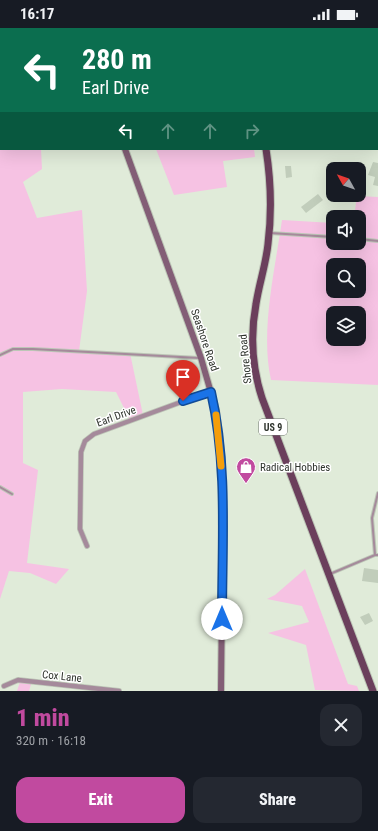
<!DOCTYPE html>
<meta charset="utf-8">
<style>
:root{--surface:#171b24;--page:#242831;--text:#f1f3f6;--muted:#9ea1a6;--accent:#c14a9f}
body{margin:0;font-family:"Roboto Condensed",sans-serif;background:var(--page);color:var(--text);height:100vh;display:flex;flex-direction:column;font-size:15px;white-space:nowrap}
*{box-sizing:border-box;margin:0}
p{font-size:13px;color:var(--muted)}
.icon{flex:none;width:22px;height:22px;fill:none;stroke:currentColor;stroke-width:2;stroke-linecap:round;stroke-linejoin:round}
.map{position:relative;height:663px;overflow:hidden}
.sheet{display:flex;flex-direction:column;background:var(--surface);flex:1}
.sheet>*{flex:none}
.top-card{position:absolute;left:0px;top:0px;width:378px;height:122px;box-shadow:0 4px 16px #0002;background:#0b6e4f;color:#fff;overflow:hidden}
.needle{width:26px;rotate:310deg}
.fabs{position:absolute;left:326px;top:134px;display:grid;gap:8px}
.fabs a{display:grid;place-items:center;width:40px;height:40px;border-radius:8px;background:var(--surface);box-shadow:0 4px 16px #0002;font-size:20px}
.pin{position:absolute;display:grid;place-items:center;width:34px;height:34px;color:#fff;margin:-41px -17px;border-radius:50% 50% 50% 0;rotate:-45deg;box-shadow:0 0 4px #0007}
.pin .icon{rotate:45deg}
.me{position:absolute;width:44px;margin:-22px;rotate:0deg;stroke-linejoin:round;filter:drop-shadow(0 0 3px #0008)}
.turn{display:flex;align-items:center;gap:14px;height:84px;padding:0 16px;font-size:18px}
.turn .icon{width:52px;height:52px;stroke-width:2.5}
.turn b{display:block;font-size:28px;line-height:34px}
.lanes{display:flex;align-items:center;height:38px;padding:0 16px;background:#0003;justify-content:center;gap:20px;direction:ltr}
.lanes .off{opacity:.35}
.round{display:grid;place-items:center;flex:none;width:42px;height:42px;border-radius:12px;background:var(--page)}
.overview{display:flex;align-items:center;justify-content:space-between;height:68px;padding:0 16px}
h1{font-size:24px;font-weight:800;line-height:30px;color:var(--accent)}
.cta{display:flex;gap:8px;margin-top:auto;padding:8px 16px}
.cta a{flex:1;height:46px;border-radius:12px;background:var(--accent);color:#fff;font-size:16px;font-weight:800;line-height:46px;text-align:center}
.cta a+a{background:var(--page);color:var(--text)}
.status{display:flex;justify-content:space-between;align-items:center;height:28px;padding:0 20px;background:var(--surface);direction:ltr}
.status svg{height:11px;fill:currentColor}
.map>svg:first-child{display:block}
.green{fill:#f6c2e3;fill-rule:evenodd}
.building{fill:#c1cdbb}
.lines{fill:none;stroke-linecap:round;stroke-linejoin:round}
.lane-casing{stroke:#bdc6b7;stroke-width:4}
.street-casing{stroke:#bdc6b7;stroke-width:6}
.secondary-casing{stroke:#bdc6b7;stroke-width:8}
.primary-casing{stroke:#bdc6b7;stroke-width:9}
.lane{stroke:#a58a9b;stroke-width:2}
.street{stroke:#a58a9b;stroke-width:4.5}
.secondary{stroke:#835e76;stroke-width:6}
.primary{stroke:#6b3f5c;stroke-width:7}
.route-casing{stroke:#114b97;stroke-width:10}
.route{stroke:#1a73e8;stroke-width:7}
.slow{stroke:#f59e0b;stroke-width:7}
.labels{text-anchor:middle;stroke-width:3;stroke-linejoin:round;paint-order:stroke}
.shield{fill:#fff;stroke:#6d716c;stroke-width:1}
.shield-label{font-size:10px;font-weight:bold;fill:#2f342d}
.street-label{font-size:11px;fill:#2f342d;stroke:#fff}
.poi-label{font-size:11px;fill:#2f342d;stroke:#fff;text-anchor:start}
</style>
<div class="status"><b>16:17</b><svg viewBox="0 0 49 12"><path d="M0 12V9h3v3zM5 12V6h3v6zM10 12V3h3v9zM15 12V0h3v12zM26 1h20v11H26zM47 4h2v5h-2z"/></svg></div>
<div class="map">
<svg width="378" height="663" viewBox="0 0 378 663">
<rect width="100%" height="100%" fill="#e0ebd9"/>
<g class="green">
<path d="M0 0H68L69 1H1V65Z"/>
<path d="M0 75 1 121H41L42 141 23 154 37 190 82 182 87 263 79 323 130 325 143 387 130 392 116 364 62 361 23 364V435L38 442 27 535 69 541 56 556 30 545 9 543 0 571Z"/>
<path d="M156 121H254L255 129 223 133 227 159 174 167Z"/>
<path d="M357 168 378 169V357L271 352C260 303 275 242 282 192L333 195V215H359V189H354ZM333 237H359V263H333ZM333 285H359V311H333Z"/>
<path d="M305 541 348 656 357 658 359 663 315 662 306 617 268 605 309 594 302 578 267 571 275 567Z"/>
<path d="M21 651 32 653 29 663H17Z"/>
</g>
<g class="building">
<path d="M373 134 378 135V158L373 157 375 149 368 147Z"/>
<path d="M285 138H291L292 149 286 150Z"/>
<rect x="326" y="143" width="3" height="5"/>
<path d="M318 166 323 172 306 185 301 179Z"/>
<path d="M364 540 378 542V555L362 553Z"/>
<path d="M369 585 373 593 365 597 360 589Z"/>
</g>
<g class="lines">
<g class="lane-casing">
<g id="lane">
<path d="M377 95H378"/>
<path d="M270 205 333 209"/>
<path d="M359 211 378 213"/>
<path d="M0 327 13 321H33L199 330"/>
<path d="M0 459 12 466"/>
<path d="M375 527 372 490 378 465"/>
<path d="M330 546 375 527H378"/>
</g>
</g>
<g class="street-casing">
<g id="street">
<path d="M377 82H378"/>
<path d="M87 518 80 501 81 424 85 413 94 406 211 363"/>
<path d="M4 658 18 652 119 663"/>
</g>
</g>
<g class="secondary-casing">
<g id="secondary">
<path d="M79 0V1"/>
<path d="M152 1V0"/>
<path d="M0 72 1 71"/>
<path d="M125 121 201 330 216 382 221 424 223 474 221 663"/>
</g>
</g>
<g class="primary-casing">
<g id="primary">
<path d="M220 0V1"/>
<path d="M266 121C271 153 272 184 268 216 266 236 259 256 256 276 250 308 252 339 262 370L373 663"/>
</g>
</g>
<use href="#lane" class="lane"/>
<use href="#street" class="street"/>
<use href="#secondary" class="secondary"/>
<use href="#primary" class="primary"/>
</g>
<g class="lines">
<g class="route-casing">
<path id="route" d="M183 373 211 364C228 438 222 515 222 591"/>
</g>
<use href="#route" class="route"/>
<path class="slow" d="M216 387 221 438"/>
</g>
<defs>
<g id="shop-pin" transform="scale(1)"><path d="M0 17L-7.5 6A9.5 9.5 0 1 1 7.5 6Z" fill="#c14a9f" stroke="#fff"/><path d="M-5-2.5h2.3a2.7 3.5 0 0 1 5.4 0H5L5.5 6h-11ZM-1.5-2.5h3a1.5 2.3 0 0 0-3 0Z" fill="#fff"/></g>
</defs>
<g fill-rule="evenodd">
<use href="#shop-pin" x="246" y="439"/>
</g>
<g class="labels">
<rect class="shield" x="259" y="391" width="28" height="16" rx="3"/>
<g class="shield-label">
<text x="273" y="403">US 9</text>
</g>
<g class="street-label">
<text transform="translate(205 312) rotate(71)" y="4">Seashore Road</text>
<text transform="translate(245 331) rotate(-96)" y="4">Shore Road</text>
<text transform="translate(116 388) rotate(-20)" y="4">Earl Drive</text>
<text transform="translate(62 648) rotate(6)" y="4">Cox Lane</text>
</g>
<g class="poi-label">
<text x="260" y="443">Radical Hobbies</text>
</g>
</g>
</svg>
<div class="fabs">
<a><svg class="needle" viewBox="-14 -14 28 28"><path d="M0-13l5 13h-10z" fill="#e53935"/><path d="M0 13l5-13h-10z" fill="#9ea1a6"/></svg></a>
<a><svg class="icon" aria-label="sound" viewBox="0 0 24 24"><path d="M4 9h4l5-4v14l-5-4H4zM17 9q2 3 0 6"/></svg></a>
<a><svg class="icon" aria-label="search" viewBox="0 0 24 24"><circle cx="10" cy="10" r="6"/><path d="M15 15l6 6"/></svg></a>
<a><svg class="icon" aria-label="layers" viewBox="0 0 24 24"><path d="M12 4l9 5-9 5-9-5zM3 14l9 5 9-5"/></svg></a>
</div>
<div class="pin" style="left:183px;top:373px;background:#d93025"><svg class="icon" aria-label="arrive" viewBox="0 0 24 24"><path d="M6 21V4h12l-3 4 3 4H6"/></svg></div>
<svg class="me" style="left:222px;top:591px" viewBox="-20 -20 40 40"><circle r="19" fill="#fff"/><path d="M0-13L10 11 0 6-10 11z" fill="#1a73e8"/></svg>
<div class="top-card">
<div class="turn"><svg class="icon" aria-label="left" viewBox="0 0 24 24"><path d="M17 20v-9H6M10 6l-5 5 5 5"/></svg><div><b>280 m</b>Earl Drive</div></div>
<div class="lanes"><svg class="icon" aria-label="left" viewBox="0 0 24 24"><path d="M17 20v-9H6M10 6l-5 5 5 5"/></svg><svg class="icon off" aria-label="ahead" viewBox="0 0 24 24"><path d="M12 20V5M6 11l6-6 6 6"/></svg><svg class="icon off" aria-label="ahead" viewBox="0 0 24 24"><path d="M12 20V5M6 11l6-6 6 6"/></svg><svg class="icon off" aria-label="right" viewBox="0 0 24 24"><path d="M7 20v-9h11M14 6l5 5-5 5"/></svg></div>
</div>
</div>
<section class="sheet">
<div class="overview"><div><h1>1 min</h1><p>320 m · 16:18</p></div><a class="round"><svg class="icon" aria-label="close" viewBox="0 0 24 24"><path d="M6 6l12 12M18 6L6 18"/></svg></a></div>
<div class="cta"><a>Exit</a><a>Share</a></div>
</section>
